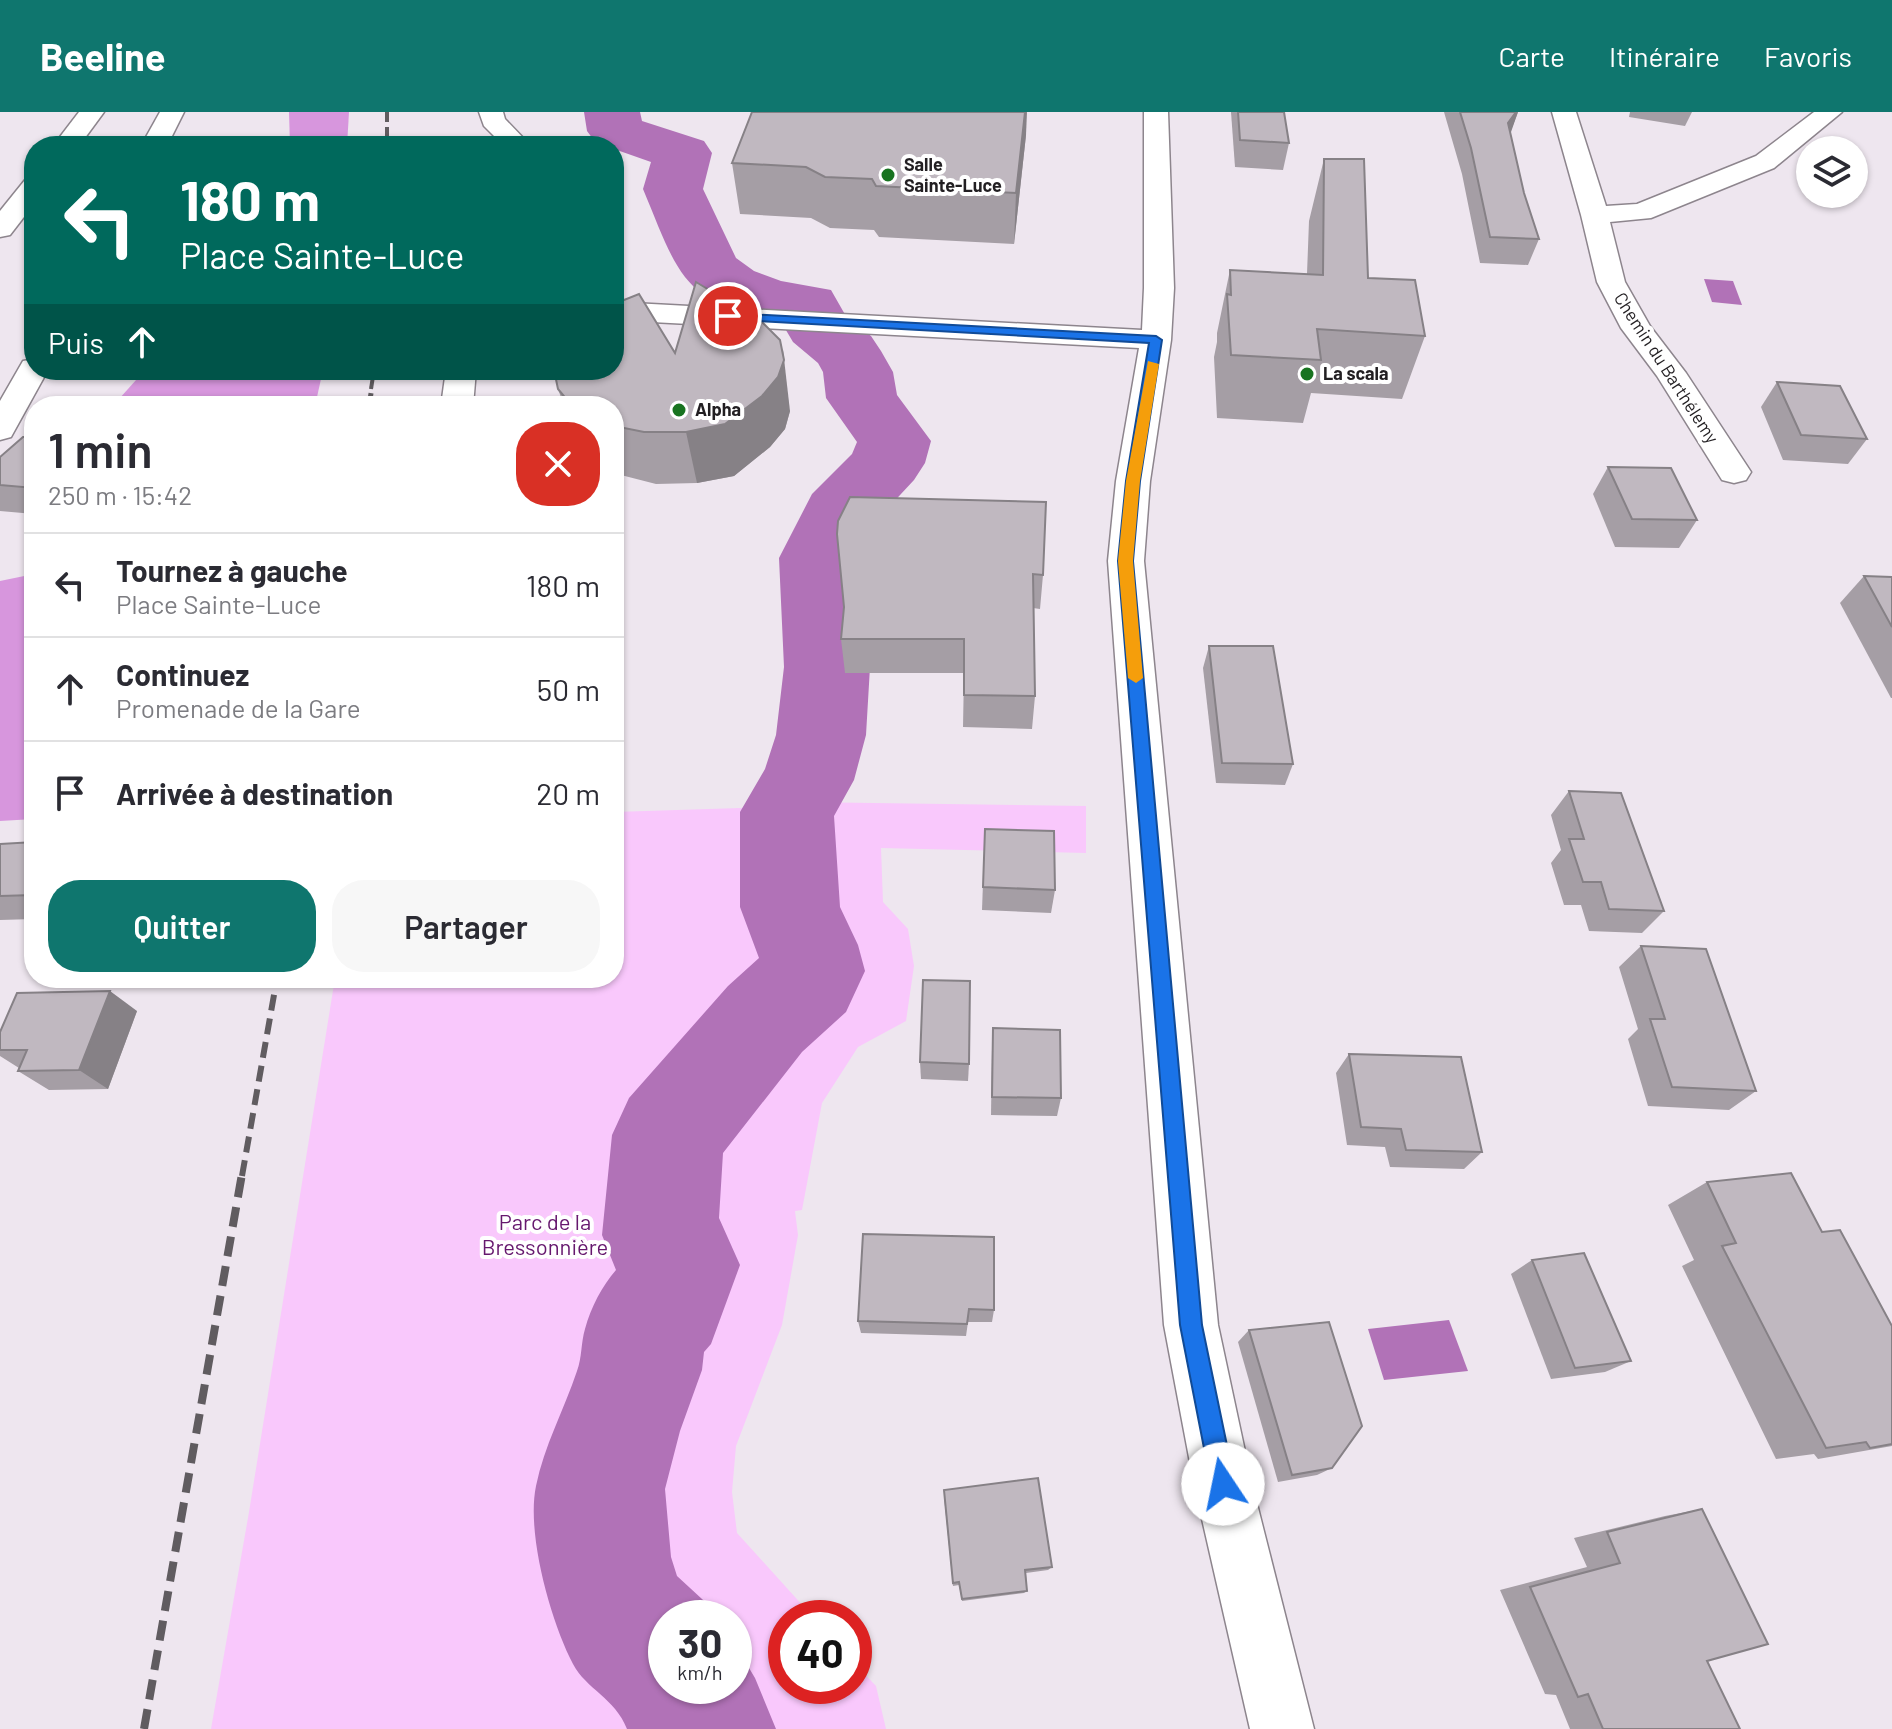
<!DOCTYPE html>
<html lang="fr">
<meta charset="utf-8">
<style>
:root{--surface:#fff;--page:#f7f7f7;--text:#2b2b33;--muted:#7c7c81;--line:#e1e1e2;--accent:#0f766e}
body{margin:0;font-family:Barlow,sans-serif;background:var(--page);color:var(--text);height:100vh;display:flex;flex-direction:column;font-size:30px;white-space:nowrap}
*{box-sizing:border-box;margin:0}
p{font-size:26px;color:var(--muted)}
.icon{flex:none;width:44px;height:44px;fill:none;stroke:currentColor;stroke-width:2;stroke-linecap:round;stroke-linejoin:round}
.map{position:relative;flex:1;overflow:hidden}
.drawer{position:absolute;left:24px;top:284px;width:600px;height:592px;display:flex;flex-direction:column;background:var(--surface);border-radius:32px;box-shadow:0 2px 6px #0004}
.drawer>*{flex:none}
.top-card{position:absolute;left:24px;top:24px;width:600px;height:244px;border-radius:32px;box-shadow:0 2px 6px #0004;background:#00695c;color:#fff;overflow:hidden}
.controls{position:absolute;left:1796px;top:24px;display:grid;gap:16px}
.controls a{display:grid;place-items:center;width:72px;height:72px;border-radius:50%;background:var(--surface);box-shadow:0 2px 6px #0004;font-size:40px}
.speed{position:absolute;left:648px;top:1488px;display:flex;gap:16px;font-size:40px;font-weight:700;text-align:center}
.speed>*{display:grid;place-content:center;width:104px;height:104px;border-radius:50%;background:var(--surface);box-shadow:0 2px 6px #0004;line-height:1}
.speed small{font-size:20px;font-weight:400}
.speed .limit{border:12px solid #d22;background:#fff;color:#111}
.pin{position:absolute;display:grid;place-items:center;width:68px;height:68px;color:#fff;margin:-34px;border:4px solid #fff;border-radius:50%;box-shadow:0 2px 8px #0007}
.me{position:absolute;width:88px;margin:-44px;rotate:349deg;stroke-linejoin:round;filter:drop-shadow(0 0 6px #0008)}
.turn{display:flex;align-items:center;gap:28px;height:168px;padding:0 24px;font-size:36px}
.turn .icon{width:104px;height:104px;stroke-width:2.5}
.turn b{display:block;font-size:56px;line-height:68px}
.then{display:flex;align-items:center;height:76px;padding:0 24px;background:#0003;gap:16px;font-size:30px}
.round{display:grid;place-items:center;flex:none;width:84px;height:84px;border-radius:32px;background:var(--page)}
.head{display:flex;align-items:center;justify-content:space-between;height:136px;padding:0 24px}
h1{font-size:48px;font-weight:600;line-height:60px}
.cta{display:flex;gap:16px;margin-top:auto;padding:16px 24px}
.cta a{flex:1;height:92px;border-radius:32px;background:var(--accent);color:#fff;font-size:32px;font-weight:600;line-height:92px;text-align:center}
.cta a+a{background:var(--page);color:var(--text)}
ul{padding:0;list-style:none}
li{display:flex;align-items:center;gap:24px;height:104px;padding:0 24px;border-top:2px solid var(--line)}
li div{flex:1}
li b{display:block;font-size:30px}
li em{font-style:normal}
header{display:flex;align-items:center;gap:48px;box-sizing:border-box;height:112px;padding:0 40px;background:var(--accent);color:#fff}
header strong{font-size:38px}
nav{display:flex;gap:44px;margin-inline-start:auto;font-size:28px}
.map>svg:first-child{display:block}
.green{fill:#f9c8fc;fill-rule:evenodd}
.forest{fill:#d796dd}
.water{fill:#b172b7}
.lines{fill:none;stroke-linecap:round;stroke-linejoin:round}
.river{fill:#b172b7;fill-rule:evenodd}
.minor-casing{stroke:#8d858d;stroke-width:3}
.minor{fill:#fff;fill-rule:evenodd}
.rail-far3{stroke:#605c60;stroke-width:4;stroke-dasharray:10 5;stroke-linecap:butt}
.rail-far2{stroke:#605c60;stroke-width:5;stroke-dasharray:13 6;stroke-linecap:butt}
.rail-far1{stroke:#605c60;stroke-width:6;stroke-dasharray:16 8;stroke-linecap:butt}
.rail{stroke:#605c60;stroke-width:8;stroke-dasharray:20 10;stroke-linecap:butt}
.wall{fill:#a59ea5}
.shaded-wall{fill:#868186}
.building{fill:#c0b8c0;stroke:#868186;stroke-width:2}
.route{fill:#1a73e8;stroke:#114b97;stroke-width:2}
.slow{fill:#f59e0b}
.poi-dot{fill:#187320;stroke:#fff;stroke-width:3}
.labels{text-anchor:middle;stroke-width:8;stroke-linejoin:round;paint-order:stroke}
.far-poi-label{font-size:18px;font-weight:bold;fill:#221f22;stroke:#fff;text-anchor:start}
.far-street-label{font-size:18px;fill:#221f22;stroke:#fff}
.park-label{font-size:22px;fill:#66186e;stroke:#fff}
</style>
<header>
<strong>Beeline</strong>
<nav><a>Carte</a><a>Itinéraire</a><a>Favoris</a></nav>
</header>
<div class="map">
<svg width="1892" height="1617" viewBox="0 0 1892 1617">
<rect width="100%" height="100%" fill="#eee6ef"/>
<path class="green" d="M801 690 1086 694V741L881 736 883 790 908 817 914 854 906 909 858 935 822 991 802 1098 795 1099 798 1123 782 1213 736 1334 732 1380 737 1421 814 1506H786V1574H854V1551L876 1574 886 1617H211L249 1400 335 866H614V700L801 694ZM666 1506H734V1574H666Z"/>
<g class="forest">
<path d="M289 0H349L347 34H290Z"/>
<path d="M145 258H323L315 294H127L119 287Z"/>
<path d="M34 462V707L0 709V469Z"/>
</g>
<g class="water">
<path d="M1704 167 1733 169 1742 193 1712 190Z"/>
<path d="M1449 1208 1468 1259 1384 1268 1368 1217Z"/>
</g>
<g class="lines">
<path class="river" d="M584 0H640L642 9 704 29 712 41 703 77 736 146 754 159 781 169 831 178 847 206 871 224 881 239 893 260 897 283 931 329 925 351 914 368 874 411 859 446 870 555 866 623 854 668 834 704 840 795 858 833 865 859 846 900 802 940 723 1041 719 1106 740 1153 711 1232 704 1240 702 1258 680 1319 665 1377 671 1445 677 1464 715 1499 718 1506H666V1574H734V1531L755 1566 776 1617H627C615 1586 586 1577 573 1552 551 1510 526 1422 536 1374 544 1334 564 1298 577 1259 582 1246 581 1230 585 1217 591 1195 602 1174 616 1158L602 1123 612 1023 629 986 728 874 759 846 740 795V700L765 657 776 623 784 555 779 446 812 382 852 342 857 330 826 286 823 260 818 251 793 230 780 208C682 195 677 158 643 77L651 50 614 37V34L596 31 587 19Z"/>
<g class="minor-casing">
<g id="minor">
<path d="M79 0H104L79 34H53Z"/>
<path d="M160 0H184L167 34H141Z"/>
<path d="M479 0H503L505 7 531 34H504L484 14Z"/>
<path d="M1144 0H1168L1174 176 1171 228 1150 369 1144 449 1218 1213 1252 1372 1314 1617H1250L1194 1372 1164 1213 1108 449 1116 369 1139 236 614 208V190L1142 218 1144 176Z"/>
<path d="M1552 0H1576L1606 94 1637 92 1756 44 1814 0H1842L1774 56 1651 106 1610 110 1625 170 1650 214 1686 261 1751 360 1746 368 1734 371 1722 368 1657 264 1621 216 1597 170 1581 103Z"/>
<path d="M34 66V92L10 123 0 125V99L25 68Z"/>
<path d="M34 247V258H48L11 325 0 328V289L23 249Z"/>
<path d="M446 258H476L473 294H441Z"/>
</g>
</g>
<use href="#minor" class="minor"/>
<g class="rail-far3">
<path d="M387 0V34"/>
<path d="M371 277 374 258"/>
</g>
<path class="rail-far2" d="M369 294 372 275"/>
<path class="rail-far1" d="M242 1064 277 866"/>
<path class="rail" d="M144 1617 242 1062"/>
</g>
<g class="wall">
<path d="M1231 0H1284L1289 31 1283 58 1235 55Z"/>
<path d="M1444 0H1518L1510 21 1524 81 1539 127 1528 153 1480 151 1462 62Z"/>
<path d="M1630 0H1692L1685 14 1629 5Z"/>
<path d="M1026 23 1014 132 879 125 874 118 830 116 811 106 740 102 732 51Z"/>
<path d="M1324 47 1368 166 1425 224 1402 287 1311 281 1303 311 1217 306 1214 245 1217 230V221L1230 158 1307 162 1309 109Z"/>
<path d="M675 241 790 299 785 317 770 335 734 364 697 371 656 372 617 362 614 361V294H564L558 277Z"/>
<path d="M1777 270 1867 327 1848 352 1783 348 1761 295Z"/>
<path d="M34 325V402L0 399V345Z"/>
<path d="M1608 355 1697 408 1679 436 1615 435 1593 382Z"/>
<path d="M837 422 1043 463 1040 497 1033 496 1035 584 1032 617 963 615 964 561H845L841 527 844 495Z"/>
<path d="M1864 464 1892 465V586H1891L1840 491Z"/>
<path d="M1209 534 1293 652 1285 673 1216 671 1203 556Z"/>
<path d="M1569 679 1664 799 1642 821 1589 819 1581 793H1564L1551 751 1561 738 1551 703Z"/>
<path d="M985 717 1055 778 1051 801 982 798Z"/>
<path d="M34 730V807L0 808V732Z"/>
<path d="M1641 834 1756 979 1729 998 1648 994 1628 927 1638 917 1619 855Z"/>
<path d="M137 899 108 977 49 978 18 959 19 956 0 944V920Z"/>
<path d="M993 916 1061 986 1057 1004 991 1003 992 937Z"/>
<path d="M1349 942 1482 1040 1464 1057 1390 1055 1385 1035 1347 1033 1336 961Z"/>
<path d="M920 950 969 952 968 969 921 967Z"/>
<path d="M1707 1070 1822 1120 1892 1214V1334L1818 1347 1814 1342 1776 1347 1682 1154 1694 1148 1668 1093Z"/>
<path d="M863 1122 994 1198 992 1210H968L966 1224 861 1221 858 1209Z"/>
<path d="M1532 1148 1631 1249 1605 1260 1551 1267 1511 1162Z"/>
<path d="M1249 1218 1332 1356 1317 1363 1278 1370 1238 1230Z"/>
<path d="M944 1385 1052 1455 1048 1458 1026 1461 1027 1479 1024 1481 962 1489 959 1473 953 1474Z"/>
<path d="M1702 1397 1707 1549 1740 1617H1570L1556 1583 1545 1582 1500 1478 1587 1455 1574 1426 1665 1404Z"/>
</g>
<g class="shaded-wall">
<path d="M1025 0H1027L1026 23 1014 132 1016 81Z"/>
<path d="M1516 0H1518L1511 20 1498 36 1508 11Z"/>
<path d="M783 238 790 299 785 317 770 335 734 364 697 371 686 320Z"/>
<path d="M110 879 137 899 108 977 79 958Z"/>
</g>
<g class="building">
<path d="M752 0H1025L1016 81 876 74 872 67 825 65 806 55 732 51Z"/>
<path d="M1238 0H1284L1289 31 1240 28Z"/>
<path d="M1460 0H1516L1508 11 1524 81 1539 127 1490 125 1471 36Z"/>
<path d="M1324 47H1364L1368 166 1415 168 1425 224 1317 217 1321 248 1231 243 1227 182 1231 183 1230 158 1323 163Z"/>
<path d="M696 170 762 210 780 228 784 248 778 265 762 284 725 312 686 320H644L614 314V294H572L558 277 554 258H614V192L639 182 675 241Z"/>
<path d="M1777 270 1840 274 1867 327 1801 323Z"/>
<path d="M23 325H34V376L0 373V345Z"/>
<path d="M1608 355 1671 356 1697 408 1632 407Z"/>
<path d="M850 385 1046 390 1043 463 1033 462 1035 584 964 583V527H841L844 495 837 422 838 409Z"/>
<path d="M1864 464 1892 465V515Z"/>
<path d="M1209 534H1273L1293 652 1222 651Z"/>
<path d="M1569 679 1621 681 1664 799 1609 797 1601 770H1583L1569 727H1584Z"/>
<path d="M985 717 1054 719 1055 778 983 775Z"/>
<path d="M34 730V783L0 784V732Z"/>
<path d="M1641 834 1706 837 1756 979 1672 975 1650 907H1665Z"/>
<path d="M923 868 970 869 969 952 920 950Z"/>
<path d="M110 879 79 958 18 959 27 938H0V920L17 881Z"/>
<path d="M993 916 1060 918 1061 986 992 985Z"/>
<path d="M1349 942 1461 945 1482 1040 1406 1038 1401 1017 1361 1015Z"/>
<path d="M1791 1061 1822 1120 1840 1118 1892 1214V1332L1870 1336 1866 1330 1826 1336 1722 1134 1736 1131 1707 1070Z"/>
<path d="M863 1122 994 1125V1198L969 1197 967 1212 858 1209Z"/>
<path d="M1584 1141 1631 1249 1575 1256 1532 1148Z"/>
<path d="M1329 1210 1362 1314 1332 1356 1292 1363 1249 1218Z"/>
<path d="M1038 1366 1052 1455 1025 1458 1027 1479 962 1487 959 1470 953 1471 944 1378Z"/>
<path d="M1702 1397 1768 1532 1707 1549 1740 1617H1603L1588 1582 1578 1585 1530 1475 1620 1451 1607 1420Z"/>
</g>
<path class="route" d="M728 201 1156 224 1162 228 1140 369 1133 449 1202 1213 1235 1372 1232 1380 1223 1384 1215 1380 1211 1372 1180 1213 1118 449 1126 369 1149 231 723 207 722 204Z"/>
<path class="slow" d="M1148 249 1159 252 1140 369 1133 449 1143 566 1136 571 1128 566 1118 449 1126 369Z"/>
<g class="poi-dot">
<circle cx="888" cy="63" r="8"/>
<circle cx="1307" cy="262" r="8"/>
<circle cx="679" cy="298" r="8"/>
</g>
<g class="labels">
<g class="far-poi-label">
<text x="904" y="59">Salle<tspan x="904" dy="21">Sainte-Luce</tspan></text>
<text x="1323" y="268">La scala</text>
<text x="695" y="304">Alpha</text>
</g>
<g class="far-street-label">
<text transform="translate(1666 256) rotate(57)" y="6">Chemin du Barthélemy</text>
</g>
<g class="park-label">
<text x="545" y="1118">Parc de la<tspan x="545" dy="25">Bressonnière</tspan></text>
</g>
</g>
</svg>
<div class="controls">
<a><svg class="icon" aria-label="layers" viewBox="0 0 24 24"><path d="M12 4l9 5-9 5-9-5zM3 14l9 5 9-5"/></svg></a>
</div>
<div class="speed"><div>30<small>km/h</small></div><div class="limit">40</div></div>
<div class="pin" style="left:728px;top:204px;background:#d93025"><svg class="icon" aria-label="arrive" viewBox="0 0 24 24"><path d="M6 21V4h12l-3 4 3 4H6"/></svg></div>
<svg class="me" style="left:1223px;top:1372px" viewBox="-20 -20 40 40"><circle r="19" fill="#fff"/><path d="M0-13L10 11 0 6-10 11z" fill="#1a73e8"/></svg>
<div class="top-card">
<div class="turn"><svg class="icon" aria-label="left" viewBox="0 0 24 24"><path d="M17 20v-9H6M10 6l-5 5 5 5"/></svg><div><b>180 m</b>Place Sainte-Luce</div></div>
<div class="then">Puis<svg class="icon" aria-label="ahead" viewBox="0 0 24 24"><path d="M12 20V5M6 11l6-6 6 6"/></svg></div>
</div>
<section class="drawer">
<div class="head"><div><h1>1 min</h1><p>250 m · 15:42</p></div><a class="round" style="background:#d93025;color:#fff"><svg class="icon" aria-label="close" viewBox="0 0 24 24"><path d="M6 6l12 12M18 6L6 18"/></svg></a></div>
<ul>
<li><svg class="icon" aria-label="left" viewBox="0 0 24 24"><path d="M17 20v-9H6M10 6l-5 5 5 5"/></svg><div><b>Tournez à gauche</b><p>Place Sainte-Luce</p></div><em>180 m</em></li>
<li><svg class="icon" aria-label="ahead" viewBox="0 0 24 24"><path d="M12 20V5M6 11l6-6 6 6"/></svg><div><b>Continuez</b><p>Promenade de la Gare</p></div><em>50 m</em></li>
<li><svg class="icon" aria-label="arrive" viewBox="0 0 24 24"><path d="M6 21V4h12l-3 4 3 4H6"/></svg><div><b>Arrivée à destination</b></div><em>20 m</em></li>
</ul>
<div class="cta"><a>Quitter</a><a>Partager</a></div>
</section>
</div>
